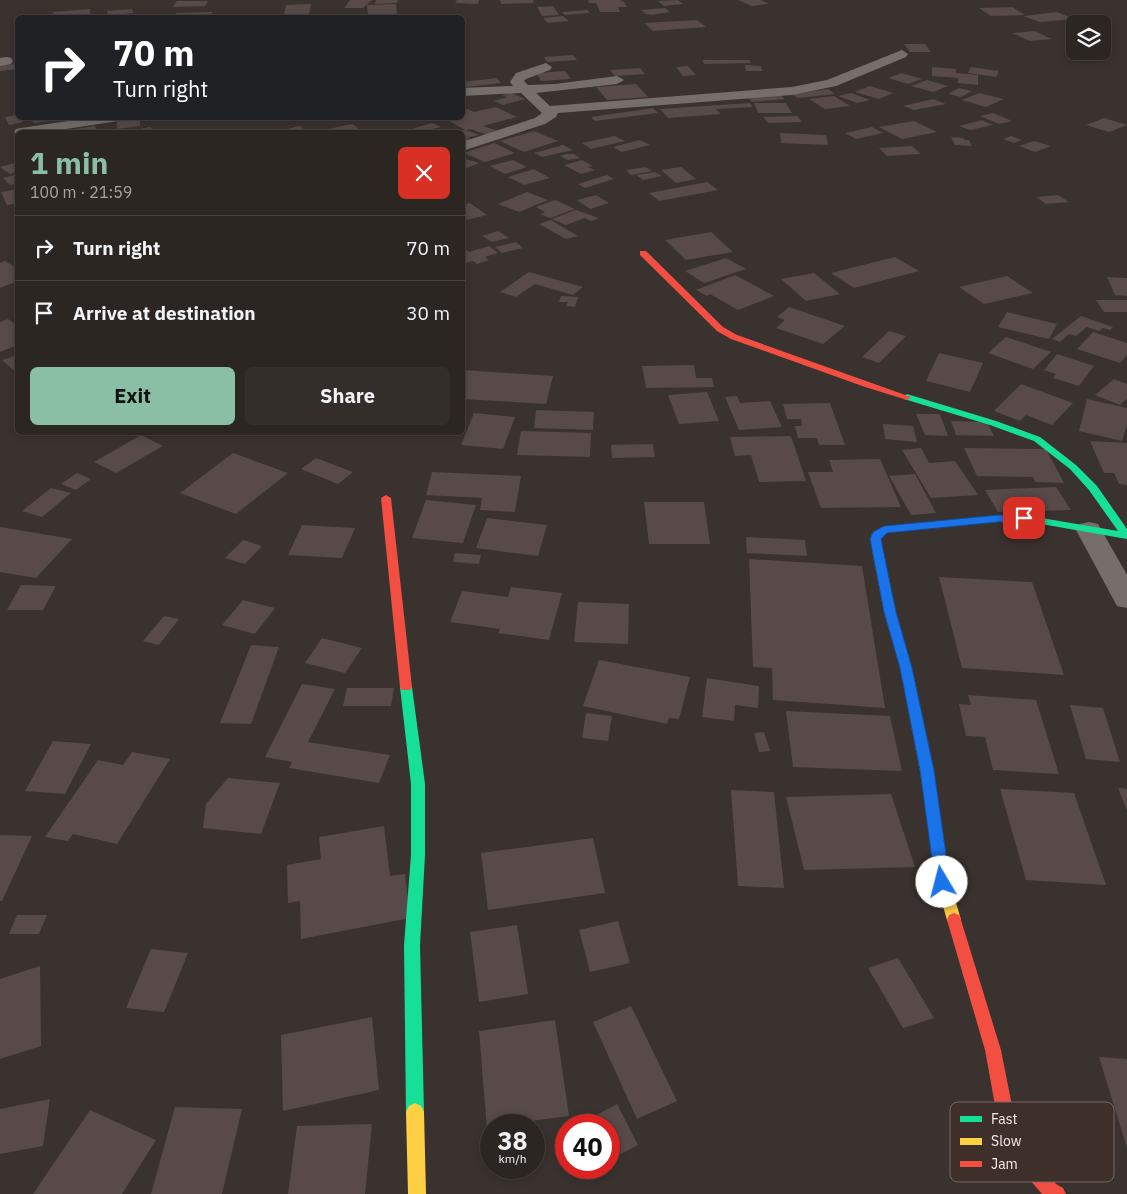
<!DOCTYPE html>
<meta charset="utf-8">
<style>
:root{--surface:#2c2623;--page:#342e2b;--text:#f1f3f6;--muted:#a6a5a6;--line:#484341;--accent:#8abfa5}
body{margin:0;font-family:"IBM Plex Sans",sans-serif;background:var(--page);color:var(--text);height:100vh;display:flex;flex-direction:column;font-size:19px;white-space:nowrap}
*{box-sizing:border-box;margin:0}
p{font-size:16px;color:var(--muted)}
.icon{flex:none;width:28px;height:28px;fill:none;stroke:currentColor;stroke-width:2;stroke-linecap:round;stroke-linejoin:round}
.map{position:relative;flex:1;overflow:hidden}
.drawer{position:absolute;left:15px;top:130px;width:450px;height:305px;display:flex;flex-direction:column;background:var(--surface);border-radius:8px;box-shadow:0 2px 8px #0003,0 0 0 1px var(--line)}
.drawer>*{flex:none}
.hud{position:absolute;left:15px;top:15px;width:450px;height:105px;border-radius:8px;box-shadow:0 2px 8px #0003,0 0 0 1px var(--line);background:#202124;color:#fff;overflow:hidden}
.fabs{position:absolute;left:1066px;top:15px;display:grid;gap:10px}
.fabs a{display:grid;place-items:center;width:45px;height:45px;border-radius:8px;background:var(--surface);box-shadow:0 2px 8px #0003,0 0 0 1px var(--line);font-size:25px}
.speed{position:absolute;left:480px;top:1114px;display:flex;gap:10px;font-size:25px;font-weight:700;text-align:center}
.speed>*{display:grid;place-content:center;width:65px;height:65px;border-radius:50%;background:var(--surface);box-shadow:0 2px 8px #0003,0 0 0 1px var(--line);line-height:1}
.speed small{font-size:12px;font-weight:400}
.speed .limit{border:8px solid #d22;background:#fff;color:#111}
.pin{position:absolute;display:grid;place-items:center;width:42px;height:42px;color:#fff;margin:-21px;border-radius:10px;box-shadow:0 2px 8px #0006}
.me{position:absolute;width:55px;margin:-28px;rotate:352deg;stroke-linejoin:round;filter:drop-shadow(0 0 4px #0008)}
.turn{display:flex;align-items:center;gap:18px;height:105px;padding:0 15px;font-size:22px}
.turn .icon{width:65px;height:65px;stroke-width:2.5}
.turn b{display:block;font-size:35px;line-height:42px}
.round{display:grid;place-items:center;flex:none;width:52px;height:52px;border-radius:8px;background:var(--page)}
.headline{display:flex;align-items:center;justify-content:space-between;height:85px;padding:0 15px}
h1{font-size:30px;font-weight:800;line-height:38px;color:var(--accent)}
.button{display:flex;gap:10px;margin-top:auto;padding:10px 15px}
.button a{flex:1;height:58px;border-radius:8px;background:var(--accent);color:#111;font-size:20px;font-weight:800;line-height:58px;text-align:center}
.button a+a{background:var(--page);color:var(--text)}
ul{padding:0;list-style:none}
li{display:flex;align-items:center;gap:15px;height:65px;padding:0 15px;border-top:1px solid var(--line)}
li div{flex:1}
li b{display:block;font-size:19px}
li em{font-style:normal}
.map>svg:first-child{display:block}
.building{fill:#574a49}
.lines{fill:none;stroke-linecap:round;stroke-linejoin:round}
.street{fill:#756e6b;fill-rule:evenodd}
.fast{fill:#16e098;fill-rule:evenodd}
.slow{fill:#ffcf43;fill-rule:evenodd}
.jam{fill:#f24e42;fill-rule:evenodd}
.route{fill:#1a73e8;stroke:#114b97}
.key{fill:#3e2f2b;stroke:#766864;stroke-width:1}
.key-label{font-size:14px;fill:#f7edea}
</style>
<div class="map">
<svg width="1127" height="1194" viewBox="0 0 1127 1194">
<rect width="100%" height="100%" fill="#3a322f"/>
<g class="building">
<path d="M350 0H372L363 8H344Z"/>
<path d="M376 0H398L397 3 375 4Z"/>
<path d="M457 0H479L478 4 455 3Z"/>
<path d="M500 0H533L534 3 501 4Z"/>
<path d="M588 0H620L624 2 627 7H618L620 12H600L596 3H589Z"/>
<path d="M678 0 683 4 664 6 658 1Z"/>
<path d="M738 0H761L769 4 752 6Z"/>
<path d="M177 1H208L205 6 173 7Z"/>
<path d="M311 4 309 14 284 15 286 5Z"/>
<path d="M396 4 397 15 368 16 367 5Z"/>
<path d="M553 6 559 15 542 16 537 7Z"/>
<path d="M1012 7 1025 15 991 16 979 8Z"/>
<path d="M665 8 670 12 652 15 646 14 641 10Z"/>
<path d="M90 9V15L52 18 53 12Z"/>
<path d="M132 9 133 13 108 16 107 11Z"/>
<path d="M587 10 590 13 565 15 562 12Z"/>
<path d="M212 12 210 18H174L176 13Z"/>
<path d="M1057 12 1074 19 1040 22 1023 16Z"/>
<path d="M563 16 569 21 548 23 543 18Z"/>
<path d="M697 20 706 27 653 31 644 23Z"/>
<path d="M1034 31 1052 39 1030 41 1012 33Z"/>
<path d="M904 44H925L931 52H910Z"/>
<path d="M573 55 577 60 547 62 544 57Z"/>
<path d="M703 60H749L751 63 704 64Z"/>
<path d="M18 64V69L0 71V65Z"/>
<path d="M745 65 761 66 762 71H746Z"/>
<path d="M688 66 696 75 683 76 676 67Z"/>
<path d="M932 67 956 69V73L978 75V85L958 83V78L932 76Z"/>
<path d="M971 67 999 71 996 77 968 73Z"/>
<path d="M640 68 645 74 615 76 610 70Z"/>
<path d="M565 71 571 79 541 81 536 73Z"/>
<path d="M902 73 922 79 908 84 888 78Z"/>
<path d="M497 78 501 83 466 87 462 82Z"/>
<path d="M927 80 948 86 933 92 911 86Z"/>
<path d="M636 84 648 97 607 100 596 87Z"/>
<path d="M870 86 893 93 879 99 855 92Z"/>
<path d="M959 88 972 91 961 97 948 94Z"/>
<path d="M828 89 835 94 798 98 791 94Z"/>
<path d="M511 93 525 99 503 105 494 101 507 97 502 95Z"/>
<path d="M851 93 870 100 857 103 838 96Z"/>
<path d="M979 93 1004 99 986 107 962 100Z"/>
<path d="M780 95 785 99 752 102 747 97Z"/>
<path d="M834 96 850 106 825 109 809 99Z"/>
<path d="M933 99 946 104 914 110 903 106Z"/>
<path d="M750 103 753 107 716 109 721 114 668 118 660 109Z"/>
<path d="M754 103H786L792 113H758Z"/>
<path d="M496 107 517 117 483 126 498 131 487 135 471 129 466 130 479 135 467 138 472 140 462 143V132H452L465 130 446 119H448L446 118H462V111L468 109 474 112Z"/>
<path d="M653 108 658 113 595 121 591 117Z"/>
<path d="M993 113 1012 121 999 124 980 116Z"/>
<path d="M18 115V118H20L23 122 9 125 5 117Z"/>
<path d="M797 116 802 122 768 123 763 117Z"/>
<path d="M32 118H49L50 121 33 123Z"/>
<path d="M140 118V126L117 129V120Z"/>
<path d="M1104 118 1127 125 1109 132 1086 125Z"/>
<path d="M982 120 993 125 970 130 959 126Z"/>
<path d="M914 121 937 132 902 139 879 127Z"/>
<path d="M432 123 441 127 421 132 405 131Z"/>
<path d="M352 124 362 131 328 132 324 130Z"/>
<path d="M95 126 97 132H70L69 130Z"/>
<path d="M299 126 309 132H292L287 129Z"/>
<path d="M150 127 156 132H127Z"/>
<path d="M872 127 883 133 856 139 845 133Z"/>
<path d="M534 131 558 141 524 152 500 141Z"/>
<path d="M780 133 826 135 828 145 781 143Z"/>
<path d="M615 136 625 141 591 149 582 143Z"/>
<path d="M1011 136 1022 140 1014 143 1003 139Z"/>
<path d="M951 137 963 138 965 140H969L972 146 955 145Z"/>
<path d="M640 140 650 145 622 152 613 147Z"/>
<path d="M1034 141 1051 146 1035 152 1019 146Z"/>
<path d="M494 143 515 153 485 162 464 153Z"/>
<path d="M563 145 573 150 542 157 534 153Z"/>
<path d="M912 146 921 154 887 156 879 148Z"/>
<path d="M566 154H574L580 158 568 160 560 156Z"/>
<path d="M462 158 479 163 462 170Z"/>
<path d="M513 160 527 167 505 174 490 166Z"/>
<path d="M582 160 593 166 588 167 595 170 581 174 564 165Z"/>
<path d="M18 162V172L10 174 0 167Z"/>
<path d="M646 167 652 171 631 175 626 170Z"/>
<path d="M681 167 696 179 676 183 661 170Z"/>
<path d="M534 169 550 178 524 185 508 177Z"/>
<path d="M655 172 662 176 643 180 636 175Z"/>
<path d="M18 174V184L10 185 3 178Z"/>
<path d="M607 175 614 179 585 188 578 184Z"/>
<path d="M707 182 718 190 659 201 649 193Z"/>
<path d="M18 189V203L7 205 1 192Z"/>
<path d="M527 192 548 200 519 212 498 204Z"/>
<path d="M596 195 609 203 590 209 577 200Z"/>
<path d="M1058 195 1069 202 1046 204 1036 197Z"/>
<path d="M555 200 575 209 550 218 540 214 545 212 536 207Z"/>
<path d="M470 203 487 215 462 221V205Z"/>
<path d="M576 210 599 218 591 221 585 218 566 225 552 219Z"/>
<path d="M551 220 578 236 566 239 539 224Z"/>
<path d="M498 231 509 238 492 242 482 236Z"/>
<path d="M711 232 733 252 686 260 665 240Z"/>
<path d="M516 242 523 248 502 253 495 247Z"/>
<path d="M489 246 498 253 485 257 489 260 477 264 473 261 462 264V249H465L469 252Z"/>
<path d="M895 257 919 271 854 288 831 273Z"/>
<path d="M726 258 746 269 704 283 685 271Z"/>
<path d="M5 261 18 269V281L0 288V263Z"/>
<path d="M529 272 583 287 573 295 535 284 516 297 500 292Z"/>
<path d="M814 273 840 294 806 301 781 279Z"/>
<path d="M735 275 774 296 738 310 710 294 707 296 696 290Z"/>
<path d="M1007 276 1033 293 984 304 959 287Z"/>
<path d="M1107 277 1127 278V296L1115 295Z"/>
<path d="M561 296 578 297 575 307 566 306 568 302H559Z"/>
<path d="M1096 300H1127V312H1104Z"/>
<path d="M789 307 845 326 823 344 776 328 785 320 777 317Z"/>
<path d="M1007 312 1057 324 1049 339 998 327Z"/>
<path d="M1081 316 1113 327 1110 330 1103 328 1099 331 1087 327 1076 336 1069 334 1060 342 1052 339Z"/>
<path d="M8 319 18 326V345L0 352V322Z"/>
<path d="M889 331 906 336 879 363 862 357Z"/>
<path d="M1093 332 1127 343V355L1120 363 1077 349Z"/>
<path d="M1006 337 1051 352 1033 369 988 353Z"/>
<path d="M939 353 983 363 970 392 926 381Z"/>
<path d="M1057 354 1094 366 1079 386 1053 378 1056 374 1044 370Z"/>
<path d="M18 355V374L2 360Z"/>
<path d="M694 365 696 378H712L714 387 646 388 642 366Z"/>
<path d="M462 370 553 376 546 404 462 399Z"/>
<path d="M1114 379 1127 384V399L1120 405 1095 395Z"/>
<path d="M1021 384 1073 403 1052 425 1026 415 1020 421 994 411Z"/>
<path d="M707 392 719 421 679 424 668 395Z"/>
<path d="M737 396 740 403 770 401 782 427 739 430 725 397Z"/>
<path d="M1087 399 1127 408V425L1122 441 1079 431Z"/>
<path d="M830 403 845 445H819L817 438H798L795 426H802L801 419H787L783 404Z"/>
<path d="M536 410 594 412 593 430 534 428Z"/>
<path d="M474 413 515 417 503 449 461 445Z"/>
<path d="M916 414H940L948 436 925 435Z"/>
<path d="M951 421 987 422 994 436 956 435Z"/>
<path d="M883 424 913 426 917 442 885 439Z"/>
<path d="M521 431 591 433 590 457 517 455Z"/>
<path d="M141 435 163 446 116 473 94 462Z"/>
<path d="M791 436 806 481 759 482 751 455 735 456 730 437Z"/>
<path d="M1090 441 1127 443V485L1119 484 1114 473H1104Z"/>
<path d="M653 444 655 457 612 458 611 445Z"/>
<path d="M921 448 929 463 955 461 978 495 931 498 902 450Z"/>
<path d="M964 448 1046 449 1064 483 1035 482 1033 477 977 476Z"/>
<path d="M233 453 288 473 236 514 180 493Z"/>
<path d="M316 458 353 472 338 484 301 469Z"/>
<path d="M880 459 901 507 821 508 808 472H833L829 460Z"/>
<path d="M432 472 521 476 515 512 480 510 482 498 426 495Z"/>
<path d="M77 473 91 479 76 490 61 484Z"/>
<path d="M915 474 936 513 911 515 889 476Z"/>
<path d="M1056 487 1071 510 998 512 985 490Z"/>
<path d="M51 488 71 493 42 517 22 511Z"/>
<path d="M426 500 476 505 463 543 412 538Z"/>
<path d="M644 502H704L710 544H649Z"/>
<path d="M487 518 547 525 538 556 476 548Z"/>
<path d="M302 525 355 528 342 558 288 555Z"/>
<path d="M0 527 72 539 36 578 0 572Z"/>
<path d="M746 537 805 540 807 556 747 553Z"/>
<path d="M243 540 262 546 245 564 225 558Z"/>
<path d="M455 553 481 555 479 564 453 562Z"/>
<path d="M749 559 862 566 885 708 773 700 772 668 753 667Z"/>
<path d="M939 577 1032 582 1064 675 962 668Z"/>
<path d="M21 585 56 586 43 610H7Z"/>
<path d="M511 587 562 593 549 640 498 633 500 629 450 622 462 591 508 597Z"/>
<path d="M243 600 275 608 255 634 222 625Z"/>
<path d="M578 602 629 604 628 644 574 642Z"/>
<path d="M164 616 179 619 159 645 143 641Z"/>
<path d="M322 638 362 648 345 673 305 663Z"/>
<path d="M251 645 279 647 251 724 220 723Z"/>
<path d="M599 660 690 677 679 719 669 718 667 724 583 706Z"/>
<path d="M707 678 759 686 758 708 735 705 734 721 702 717Z"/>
<path d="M302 684 335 689 308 742 390 755 379 783 289 768 292 762 265 757Z"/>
<path d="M347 688H394L391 706H343Z"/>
<path d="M968 695 1036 700 1059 774 993 770 985 737 966 736 959 704 971 705Z"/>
<path d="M1070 705 1103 708 1120 762 1086 759Z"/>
<path d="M786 711 890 716 902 771 793 767Z"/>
<path d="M586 713 612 716 608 741 582 738Z"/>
<path d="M764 732 770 751 759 752 754 733Z"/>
<path d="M53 741 91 744 65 794 25 791Z"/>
<path d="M132 752 170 759 117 844 73 834 68 841 45 837 98 760 123 765Z"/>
<path d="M228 778 280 783 261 834 203 828 206 804Z"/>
<path d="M1118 788 1127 789V810Z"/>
<path d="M1000 789 1074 793 1106 885 1026 880Z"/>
<path d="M731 790 774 792 784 888 738 886Z"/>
<path d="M891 794 915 867 804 870 786 797Z"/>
<path d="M384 826 390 876 405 874 410 918 301 939 300 901 288 903 287 865 321 859 319 837Z"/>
<path d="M0 835 32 836 2 901H0Z"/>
<path d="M593 838 605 893 488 910 481 853Z"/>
<path d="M17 915H47L39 934H9Z"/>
<path d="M618 921 630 963 590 972 579 930Z"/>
<path d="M517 925 528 994 479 1002 470 932Z"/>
<path d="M151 949 188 953 164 1012 126 1008Z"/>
<path d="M898 958 934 1018 903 1028 868 968Z"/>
<path d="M40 966 41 1046 0 1059V979Z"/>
<path d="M631 1006 677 1101 637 1119 593 1022Z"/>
<path d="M372 1017 379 1090 283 1111 281 1035Z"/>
<path d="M555 1020 569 1116 530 1121 531 1125H491V1142H488L479 1031Z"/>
<path d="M1099 1057 1127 1059V1148Z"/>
<path d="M50 1099 43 1146 0 1154V1109Z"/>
<path d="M617 1104 638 1145 609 1160V1125H578Z"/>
<path d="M175 1107 242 1109 222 1194H151Z"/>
<path d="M90 1110 156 1140 122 1194H33Z"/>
<path d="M372 1124 365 1194H288L297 1126Z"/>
</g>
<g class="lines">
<g class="street">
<path d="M902 50 908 54 906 57 836 86 792 95 558 113 556 117 545 124 462 151V142L535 118 542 113 521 93 462 96V88L513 86 510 82 516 73 546 63 552 67 550 70 526 79 524 81 528 85 555 84 617 76 624 80 617 84 536 93 550 106 792 87 827 80Z"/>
<path d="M7 57 11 58 13 61 11 64 0 66V58Z"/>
<path d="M88 118H119L117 121 112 122 46 132H18V135L14 132 16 129 21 128Z"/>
<path d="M1089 522 1098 524 1127 575V608L1117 606 1076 530 1080 524Z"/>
</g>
<g class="fast">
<path d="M907 394 996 421 1040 437 1076 465 1097 486 1127 529V539L1024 521H998L887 533 881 536 882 550 881 552H873L871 535 880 528 998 515H1024L1118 531 1089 490 1070 469 1034 441 990 425 904 399 903 397Z"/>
<path d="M406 682 410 684 412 687 425 784V855L420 945 424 1112 421 1118 415 1121 409 1118 406 1112 404 945 411 855V784L400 687 402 684Z"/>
</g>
<g class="slow">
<path d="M877 547 882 550 896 612 912 668 934 771 950 882 961 920 959 925 954 927 949 925 947 920 936 882 920 771 900 668 884 612 872 550Z"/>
<path d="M415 1103 421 1106 424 1112 426 1194H408L406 1112 409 1106Z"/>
</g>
<g class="jam">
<path d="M640 251H646L723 327 737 335 911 397 907 400 865 387 731 339 717 331 640 255Z"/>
<path d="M386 495 391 498 412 687 410 690H402L400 687 381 498Z"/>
<path d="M954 913 959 915 961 920 1001 1050 1016 1126 1029 1153 1056 1184 1063 1188 1066 1194H1042L1017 1165 999 1127 985 1050 947 920 949 915Z"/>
</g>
</g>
<path class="route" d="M998 515H1024L1029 518 1024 522H998L887 533 881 539 896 612 912 668 934 770 950 882 948 886 942 888 937 886 935 882 920 770 900 668 884 612 870 539 873 532 884 526Z"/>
<rect x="950" y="1102" width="164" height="80" rx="8" class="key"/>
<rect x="960" y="1116" width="22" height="6" fill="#16e098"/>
<rect x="960" y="1138" width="22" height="7" fill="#ffcf43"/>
<rect x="960" y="1161" width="22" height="6" fill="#f24e42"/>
<g class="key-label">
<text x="991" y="1124">Fast</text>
<text x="991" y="1146">Slow</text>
<text x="991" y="1169">Jam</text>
</g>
</svg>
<div class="fabs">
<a><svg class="icon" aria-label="layers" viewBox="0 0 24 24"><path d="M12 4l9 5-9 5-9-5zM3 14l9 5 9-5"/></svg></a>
</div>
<div class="speed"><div>38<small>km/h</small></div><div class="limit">40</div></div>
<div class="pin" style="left:1024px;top:518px;background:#d93025"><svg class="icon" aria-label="arrive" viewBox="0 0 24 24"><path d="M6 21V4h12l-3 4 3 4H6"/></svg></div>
<svg class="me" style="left:942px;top:882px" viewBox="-20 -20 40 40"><circle r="19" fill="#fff"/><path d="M0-13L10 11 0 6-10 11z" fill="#1a73e8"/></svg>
<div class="hud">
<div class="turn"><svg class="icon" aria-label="right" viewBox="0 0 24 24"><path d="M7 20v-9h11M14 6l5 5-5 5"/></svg><div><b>70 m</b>Turn right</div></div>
</div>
<section class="drawer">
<div class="headline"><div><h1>1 min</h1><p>100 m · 21:59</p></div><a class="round" style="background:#d93025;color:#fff"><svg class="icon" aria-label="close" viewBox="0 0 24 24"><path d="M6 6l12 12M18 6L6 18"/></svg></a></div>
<ul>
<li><svg class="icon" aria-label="right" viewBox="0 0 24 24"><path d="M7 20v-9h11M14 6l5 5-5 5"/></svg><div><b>Turn right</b></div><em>70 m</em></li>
<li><svg class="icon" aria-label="arrive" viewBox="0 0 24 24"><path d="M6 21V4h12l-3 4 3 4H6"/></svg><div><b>Arrive at destination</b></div><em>30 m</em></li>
</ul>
<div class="button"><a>Exit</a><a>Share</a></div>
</section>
</div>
